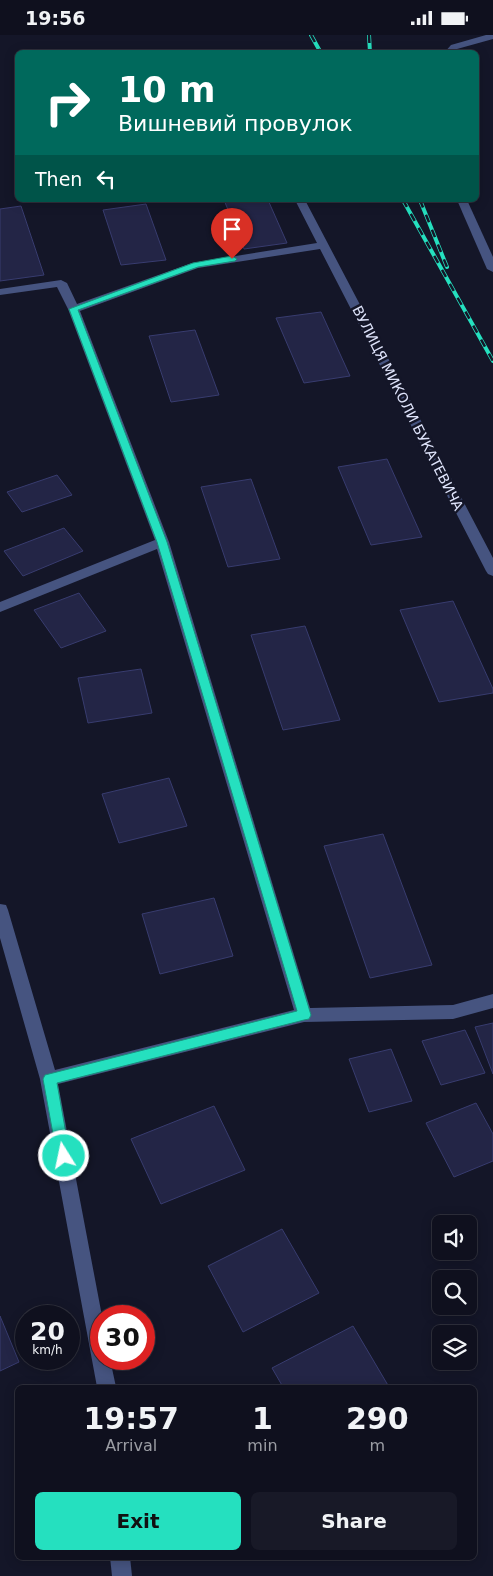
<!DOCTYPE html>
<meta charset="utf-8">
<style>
:root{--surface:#0f101e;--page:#181927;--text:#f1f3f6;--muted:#9b9da4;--line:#2f303c;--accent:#25e0bf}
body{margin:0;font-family:"DejaVu Sans",sans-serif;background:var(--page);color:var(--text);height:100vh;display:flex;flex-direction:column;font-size:19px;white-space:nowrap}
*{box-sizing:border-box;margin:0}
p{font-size:16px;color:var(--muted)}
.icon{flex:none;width:28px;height:28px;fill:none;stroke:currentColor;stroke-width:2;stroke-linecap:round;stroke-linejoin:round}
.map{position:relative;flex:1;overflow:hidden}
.sheet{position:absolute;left:15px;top:1350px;width:462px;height:175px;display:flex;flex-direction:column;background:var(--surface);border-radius:8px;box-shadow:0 2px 12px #0003,0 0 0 1px var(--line)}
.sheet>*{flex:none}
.hud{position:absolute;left:15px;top:15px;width:464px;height:152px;border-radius:8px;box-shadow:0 2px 12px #0003,0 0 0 1px var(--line);background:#00695c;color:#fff;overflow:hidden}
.tools{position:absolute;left:432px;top:1180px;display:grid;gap:10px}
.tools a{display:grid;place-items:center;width:45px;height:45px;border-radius:8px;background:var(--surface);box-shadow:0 2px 12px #0003,0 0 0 1px var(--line);font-size:25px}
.speed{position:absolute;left:15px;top:1270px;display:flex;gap:10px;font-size:25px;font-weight:700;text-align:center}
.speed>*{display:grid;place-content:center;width:65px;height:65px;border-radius:50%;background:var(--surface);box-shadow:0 2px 12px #0003,0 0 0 1px var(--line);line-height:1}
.speed small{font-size:12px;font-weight:400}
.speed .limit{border:8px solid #d22;background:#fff;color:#111}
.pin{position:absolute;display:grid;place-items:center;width:42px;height:42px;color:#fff;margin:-51px -21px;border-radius:50% 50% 50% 0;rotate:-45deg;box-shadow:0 0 5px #0007}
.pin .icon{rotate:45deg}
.me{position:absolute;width:55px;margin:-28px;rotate:350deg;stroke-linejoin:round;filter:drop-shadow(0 0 4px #0008)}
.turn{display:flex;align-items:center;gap:18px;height:105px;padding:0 20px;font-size:22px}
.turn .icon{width:65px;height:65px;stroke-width:2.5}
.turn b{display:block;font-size:35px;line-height:42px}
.then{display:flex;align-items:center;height:48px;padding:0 20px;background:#0003;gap:10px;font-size:19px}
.eta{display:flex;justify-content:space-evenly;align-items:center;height:85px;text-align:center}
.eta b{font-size:30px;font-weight:700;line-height:35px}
.button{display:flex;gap:10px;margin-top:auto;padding:10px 20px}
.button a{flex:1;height:58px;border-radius:8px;background:var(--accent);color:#111;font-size:20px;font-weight:700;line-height:58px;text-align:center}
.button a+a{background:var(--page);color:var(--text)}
.status{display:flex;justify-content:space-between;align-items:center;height:35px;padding:0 25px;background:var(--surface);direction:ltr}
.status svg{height:14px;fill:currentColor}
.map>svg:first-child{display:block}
.building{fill:#232546;stroke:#383c6f}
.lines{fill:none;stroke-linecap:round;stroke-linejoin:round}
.minor{fill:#465480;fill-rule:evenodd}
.rail-casing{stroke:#25e0bf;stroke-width:4}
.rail{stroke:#141628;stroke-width:2.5;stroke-dasharray:8;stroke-linecap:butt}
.route{fill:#25e0bf;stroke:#18927c}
.labels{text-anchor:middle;stroke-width:5;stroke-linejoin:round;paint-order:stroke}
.street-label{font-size:14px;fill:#dfe4fb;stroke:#141628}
</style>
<div class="status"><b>19:56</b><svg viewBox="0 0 49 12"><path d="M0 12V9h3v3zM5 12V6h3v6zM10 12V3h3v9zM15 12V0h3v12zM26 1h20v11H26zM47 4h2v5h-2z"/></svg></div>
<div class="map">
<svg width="493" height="1541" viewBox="0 0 493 1541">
<rect width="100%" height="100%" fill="#141628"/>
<g class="building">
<path d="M224 165H268L287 208 244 214Z"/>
<path d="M146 169 166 225 121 230 103 175Z"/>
<path d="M21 171 44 240 0 246V174Z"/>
<path d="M321 277 350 341 304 348 276 283Z"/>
<path d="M195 295 219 360 171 367 149 301Z"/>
<path d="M387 424 422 502 371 510 338 432Z"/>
<path d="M57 440 72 460 22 477 7 457Z"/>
<path d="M251 444 280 524 228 532 201 452Z"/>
<path d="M64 493 83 516 23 541 4 516Z"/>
<path d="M79 558 106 596 61 613 34 575Z"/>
<path d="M453 566 493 654V658L439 667 400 575Z"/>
<path d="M305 591 340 685 283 695 251 600Z"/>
<path d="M141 634 152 678 88 688 78 643Z"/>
<path d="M169 743 187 791 119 808 102 759Z"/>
<path d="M383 799 432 930 370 943 324 811Z"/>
<path d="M214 863 233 921 160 939 142 879Z"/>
<path d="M493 988V1039L475 992Z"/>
<path d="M465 995 485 1038 441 1050 422 1006Z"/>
<path d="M391 1014 412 1066 369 1077 349 1024Z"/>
<path d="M476 1068 493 1099V1126L454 1142 426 1088Z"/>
<path d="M214 1071 245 1135 161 1169 131 1104Z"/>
<path d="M282 1194 319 1258 243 1297 208 1231Z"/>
<path d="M0 1281 19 1327 0 1336Z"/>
<path d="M353 1291 389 1352H283L272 1333Z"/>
</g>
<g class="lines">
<g class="minor">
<path d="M486 0H493V4L457 14 454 18H444L451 10Z"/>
<path d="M295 165H305L493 523V541L488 539 486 536 320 214 198 233 80 276 169 507 310 973 453 970 493 959V973L453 984 304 987 58 1049 102 1281 101 1324H110L116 1352H97L40 1044 0 903V869L6 870 8 875 55 1035 294 975 157 514 0 577V567L155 505 68 274 57 252 0 260V254L61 245 67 248 77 269 192 228 317 208Z"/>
<path d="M457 165H467L493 222V237L487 234Z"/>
<path d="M110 1522H130L132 1541H112Z"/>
</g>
<g class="rail-casing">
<g id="rail">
<path d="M311 0 321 18"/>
<path d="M369 0 370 18"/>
<path d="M403 165 493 326"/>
<path d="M420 165 447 232"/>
</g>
</g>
<use href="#rail" class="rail"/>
</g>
<path class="route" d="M232 221 237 224 235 226 198 232 78 275 167 507 311 980 309 984 304 985 57 1048 70 1121 68 1126 64 1127 59 1126 57 1121 43 1044 45 1040 297 976 157 507 69 274 193 228Z"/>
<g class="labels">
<g class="street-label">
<text transform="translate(408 373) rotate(63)" y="5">ВУЛИЦЯ МИКОЛИ БУКАТЕВИЧА</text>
</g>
</g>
</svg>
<div class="tools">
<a><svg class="icon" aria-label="sound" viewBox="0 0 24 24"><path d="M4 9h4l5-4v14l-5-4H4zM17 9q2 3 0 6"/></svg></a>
<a><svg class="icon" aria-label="search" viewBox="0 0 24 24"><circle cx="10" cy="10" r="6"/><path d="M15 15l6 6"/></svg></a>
<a><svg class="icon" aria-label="layers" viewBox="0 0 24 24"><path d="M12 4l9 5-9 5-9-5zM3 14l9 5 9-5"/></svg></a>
</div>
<div class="speed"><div>20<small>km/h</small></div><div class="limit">30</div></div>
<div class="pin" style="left:232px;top:224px;background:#d93025"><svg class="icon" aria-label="arrive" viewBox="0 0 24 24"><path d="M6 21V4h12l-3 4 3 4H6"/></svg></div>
<svg class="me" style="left:64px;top:1121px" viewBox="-20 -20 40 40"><circle r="17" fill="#25e0bf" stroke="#fff" stroke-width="3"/><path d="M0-11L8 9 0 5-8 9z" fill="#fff"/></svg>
<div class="hud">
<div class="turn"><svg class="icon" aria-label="right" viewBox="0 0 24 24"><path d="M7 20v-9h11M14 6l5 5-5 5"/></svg><div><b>10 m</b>Вишневий провулок</div></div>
<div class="then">Then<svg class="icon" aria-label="left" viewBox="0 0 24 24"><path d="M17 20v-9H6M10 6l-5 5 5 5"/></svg></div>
</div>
<section class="sheet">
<div class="eta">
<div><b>19:57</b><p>Arrival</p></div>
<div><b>1</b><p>min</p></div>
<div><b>290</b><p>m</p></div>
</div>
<div class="button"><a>Exit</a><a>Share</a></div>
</section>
</div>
